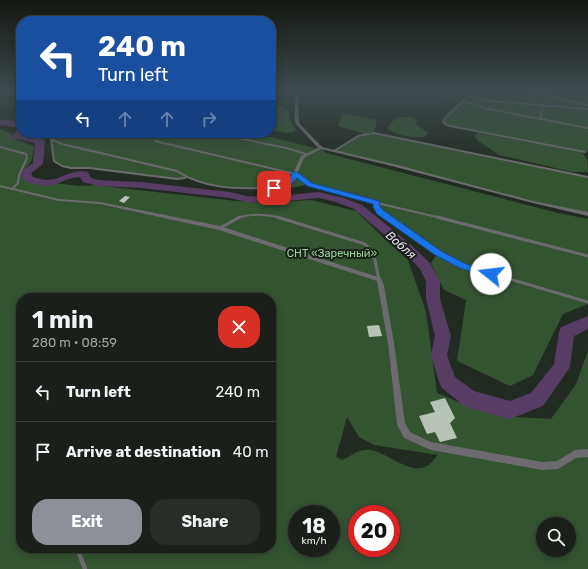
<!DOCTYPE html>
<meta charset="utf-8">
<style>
:root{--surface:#1a2019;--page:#272d26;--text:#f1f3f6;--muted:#9fa3a2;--line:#383e38;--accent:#8c9099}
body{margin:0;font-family:Rubik,sans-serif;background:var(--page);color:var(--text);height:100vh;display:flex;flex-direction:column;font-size:15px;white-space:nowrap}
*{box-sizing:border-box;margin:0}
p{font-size:13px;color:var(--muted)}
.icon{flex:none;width:22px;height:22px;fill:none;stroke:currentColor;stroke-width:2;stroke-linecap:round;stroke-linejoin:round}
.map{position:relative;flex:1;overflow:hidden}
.panel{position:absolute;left:16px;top:293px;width:260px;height:260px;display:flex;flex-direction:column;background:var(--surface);border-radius:16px;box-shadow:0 2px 10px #0003,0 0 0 1px var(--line)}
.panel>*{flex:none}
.top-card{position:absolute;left:16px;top:16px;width:260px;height:122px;border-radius:16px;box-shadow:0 2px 10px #0003,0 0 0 1px var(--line);background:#1a4fa0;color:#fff;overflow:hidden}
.controls{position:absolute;left:536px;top:517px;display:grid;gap:8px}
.controls a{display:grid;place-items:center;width:40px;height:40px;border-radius:50%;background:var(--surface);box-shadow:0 2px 10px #0003,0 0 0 1px var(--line);font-size:20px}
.speed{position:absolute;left:288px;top:505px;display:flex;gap:8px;font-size:20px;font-weight:700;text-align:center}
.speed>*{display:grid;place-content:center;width:52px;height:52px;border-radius:50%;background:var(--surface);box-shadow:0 2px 10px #0003,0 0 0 1px var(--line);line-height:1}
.speed small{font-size:10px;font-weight:400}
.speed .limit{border:6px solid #d22;background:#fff;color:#111}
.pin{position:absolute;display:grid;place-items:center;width:34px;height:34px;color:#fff;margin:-17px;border-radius:8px;box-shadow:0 2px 6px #0006}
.me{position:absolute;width:44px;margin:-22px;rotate:286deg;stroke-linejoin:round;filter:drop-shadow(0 0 3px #0008)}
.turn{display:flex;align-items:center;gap:14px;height:84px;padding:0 16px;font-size:18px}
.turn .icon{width:52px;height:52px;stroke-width:2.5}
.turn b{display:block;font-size:28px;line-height:34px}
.lanes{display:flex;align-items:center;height:38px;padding:0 16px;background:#0003;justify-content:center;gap:20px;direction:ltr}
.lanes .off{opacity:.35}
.round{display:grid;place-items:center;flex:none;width:42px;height:42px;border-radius:16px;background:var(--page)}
.summary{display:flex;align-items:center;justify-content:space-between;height:68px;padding:0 16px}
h1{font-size:24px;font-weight:700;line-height:30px}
.cta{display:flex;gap:8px;margin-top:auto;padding:8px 16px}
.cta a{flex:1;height:46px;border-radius:16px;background:var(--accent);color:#fff;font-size:16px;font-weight:700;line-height:46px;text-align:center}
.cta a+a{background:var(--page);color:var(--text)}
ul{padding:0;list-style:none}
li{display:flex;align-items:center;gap:12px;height:60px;padding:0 16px;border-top:1px solid var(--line)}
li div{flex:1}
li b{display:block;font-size:15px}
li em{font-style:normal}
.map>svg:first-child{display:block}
.green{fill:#345331;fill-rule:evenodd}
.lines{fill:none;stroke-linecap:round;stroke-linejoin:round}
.river{fill:#573c63;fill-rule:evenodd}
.building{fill:#b8c3b7}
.service-far2{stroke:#6e6b70;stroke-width:2}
.service-far1{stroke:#6e6b70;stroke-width:3}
.service{stroke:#6e6b70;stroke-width:4.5}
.minor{fill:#6e6b70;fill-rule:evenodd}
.route{fill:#1a73e8;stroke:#114b97}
.labels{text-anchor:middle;stroke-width:4;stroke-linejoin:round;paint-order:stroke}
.park-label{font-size:11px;fill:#9bd396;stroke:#192118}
.water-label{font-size:12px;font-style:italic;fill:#eedcf7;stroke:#192118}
</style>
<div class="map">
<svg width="588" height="569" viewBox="0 0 588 569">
<rect width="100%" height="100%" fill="#222b21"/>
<g class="green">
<path d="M374 90H469L461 98Z"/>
<path d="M473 90H588V152L447 125 443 122 444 119Z"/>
<path d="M271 105 284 107 288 110 291 122 296 129 293 132 286 133 271 130Z"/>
<path d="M343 114 377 120 374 133 588 177V214L532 202 334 151 363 133 338 126Z"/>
<path d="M400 117H410L417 120 415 123 428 133 426 136C415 139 396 136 387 128L395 119Z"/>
<path d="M0 129 13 134 12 138 34 146 32 159 22 175C33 189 48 182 62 184 74 185 82 187 93 185L236 201 263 203 311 200 356 211 389 243 408 260 426 312 437 393 476 409 516 417 551 419 576 384 588 351V569H0ZM21 298H271V548H21ZM347 417 359 437 374 445 438 455C435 458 431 464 427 466 411 476 387 452 370 450 360 448 351 456 342 460L336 457ZM297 514H331V548H297ZM357 514H391V548H357ZM543 524H569V550H543Z"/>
<path d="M42 133H255L323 150 326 153 558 213 588 219V304L563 314 533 375 510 386 457 361 466 300 444 290 431 263 438 253 380 212 376 207V203L310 184 291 188H238L215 186 185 178 177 179 89 168C77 169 63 168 54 161L51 139Z"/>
<path d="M479 133 581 152 587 158 588 172H572L499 155 478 141 475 137V134Z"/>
</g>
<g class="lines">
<g class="river">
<path d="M0 119 21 122V128L0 125Z"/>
<path d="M21 128V133H24L22 135 40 138 45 141 43 164 31 173 33 177C38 178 43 180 48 180 62 179 72 168 88 172L91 178 98 180 141 182 230 192 246 196 266 197 319 192 344 198 362 205 408 242 430 263 440 281V299L451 336 447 355 455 377 474 391 510 401 531 393 554 364 559 332 561 327 588 316V329L574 336 570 367 543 406 510 419 469 408 463 405 442 388 439 382 431 355 435 336 426 299V281L420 269 400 248 354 209 336 202 319 198 266 203 246 202 230 198 141 188 98 186 83 182 80 177C61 178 56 190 34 184 25 182 23 181 21 172L33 163 35 143 13 138 12 136 18 129Z"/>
</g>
</g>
<g class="building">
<path d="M125 196 130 197 124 203 119 201Z"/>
<path d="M379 325 382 336 369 337 367 326Z"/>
<path d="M445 398 455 418 450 423 457 438 440 442 435 432 427 434 419 416 435 412 430 402Z"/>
</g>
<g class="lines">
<g class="service-far2">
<path d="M522 90 588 105"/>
<path d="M462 101 489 109 588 128"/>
<path d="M540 119 543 105"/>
<path d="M213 133 286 148 306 154"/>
<path d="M155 141 295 174 310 184 377 203 441 218"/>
<path d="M0 147 26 154 27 158 19 175 18 183 12 189"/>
<path d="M334 151 358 136 374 133 588 177"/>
<path d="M585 152 455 127 447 125 443 122 444 119 468 96 489 101 588 109"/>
<path d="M185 178 177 179 89 168H71L62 166 54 161 51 139 62 144 177 171C204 189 236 189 267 188 273 188 281 189 286 186 291 183 293 179 295 174"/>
<path d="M377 203 376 207 389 218"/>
<path d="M237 218C252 213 265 214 280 218"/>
</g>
<g class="service-far1">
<path d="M277 217 365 244 374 255 379 280"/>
<path d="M387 217 452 262 588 302"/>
<path d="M437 217 588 256"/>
<path d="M220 228 240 217"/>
</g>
<path class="service" d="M77 548 85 569"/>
<g class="minor">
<path d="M297 90H300L298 98 299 123 322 147 394 164 533 201 588 212V216L533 203 392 166 321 149 304 158 297 174 293 175V174L301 156 318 148 295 123C294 118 295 95 297 90Z"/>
<path d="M471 90H475L469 97H467L466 96Z"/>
<path d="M0 185 59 199 100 202 220 226 381 278 384 286 394 343 405 423 410 432 431 442 542 462 557 461 575 450 588 449V457L576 458 558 469 542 470 431 450 404 438 397 424 388 343 377 281 219 230 100 204 59 201 0 187Z"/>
</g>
</g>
<linearGradient id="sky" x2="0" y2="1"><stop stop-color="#131812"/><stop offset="0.53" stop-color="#3e4a4e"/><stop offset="1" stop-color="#3e4a4e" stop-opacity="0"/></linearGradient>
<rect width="588" height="170" fill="url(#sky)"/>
<path class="route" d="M293 172H297L312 183 379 201 380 207 383 210 441 251 466 264 494 272 495 274 491 278 460 268 435 255 377 214 373 207V204L307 186 297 178 287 189H271V187C285 184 286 185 293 172Z"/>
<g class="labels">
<g class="park-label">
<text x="332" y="257">СНТ «Заречный»</text>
</g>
<g class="water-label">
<text transform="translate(401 245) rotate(41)" y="4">Вобля</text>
</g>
</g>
</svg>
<div class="controls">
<a><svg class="icon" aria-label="search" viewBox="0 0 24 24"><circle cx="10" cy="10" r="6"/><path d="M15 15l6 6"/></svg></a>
</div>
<div class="speed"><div>18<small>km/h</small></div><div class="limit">20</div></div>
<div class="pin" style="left:274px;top:188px;background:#d93025"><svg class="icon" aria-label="arrive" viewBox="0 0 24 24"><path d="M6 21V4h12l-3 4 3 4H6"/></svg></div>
<svg class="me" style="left:491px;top:274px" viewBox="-20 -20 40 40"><circle r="19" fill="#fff"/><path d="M0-13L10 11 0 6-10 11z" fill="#1a73e8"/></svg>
<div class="top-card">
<div class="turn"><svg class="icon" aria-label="left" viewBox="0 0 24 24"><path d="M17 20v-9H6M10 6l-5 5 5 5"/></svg><div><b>240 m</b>Turn left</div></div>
<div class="lanes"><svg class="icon" aria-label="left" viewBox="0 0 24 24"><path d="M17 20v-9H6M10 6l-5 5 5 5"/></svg><svg class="icon off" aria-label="ahead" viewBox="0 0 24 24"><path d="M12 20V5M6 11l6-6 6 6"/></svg><svg class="icon off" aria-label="ahead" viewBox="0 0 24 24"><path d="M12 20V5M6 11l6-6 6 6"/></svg><svg class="icon off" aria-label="right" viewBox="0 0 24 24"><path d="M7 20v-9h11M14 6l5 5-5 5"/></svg></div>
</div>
<section class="panel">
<div class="summary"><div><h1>1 min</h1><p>280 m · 08:59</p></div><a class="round" style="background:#d93025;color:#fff"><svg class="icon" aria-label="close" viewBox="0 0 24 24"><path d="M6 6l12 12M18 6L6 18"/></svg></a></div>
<ul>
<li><svg class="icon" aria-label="left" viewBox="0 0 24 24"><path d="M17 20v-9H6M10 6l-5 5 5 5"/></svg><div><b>Turn left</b></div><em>240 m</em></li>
<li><svg class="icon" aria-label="arrive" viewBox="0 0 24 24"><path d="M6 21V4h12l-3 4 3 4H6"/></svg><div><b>Arrive at destination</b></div><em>40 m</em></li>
</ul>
<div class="cta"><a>Exit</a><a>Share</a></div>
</section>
</div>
